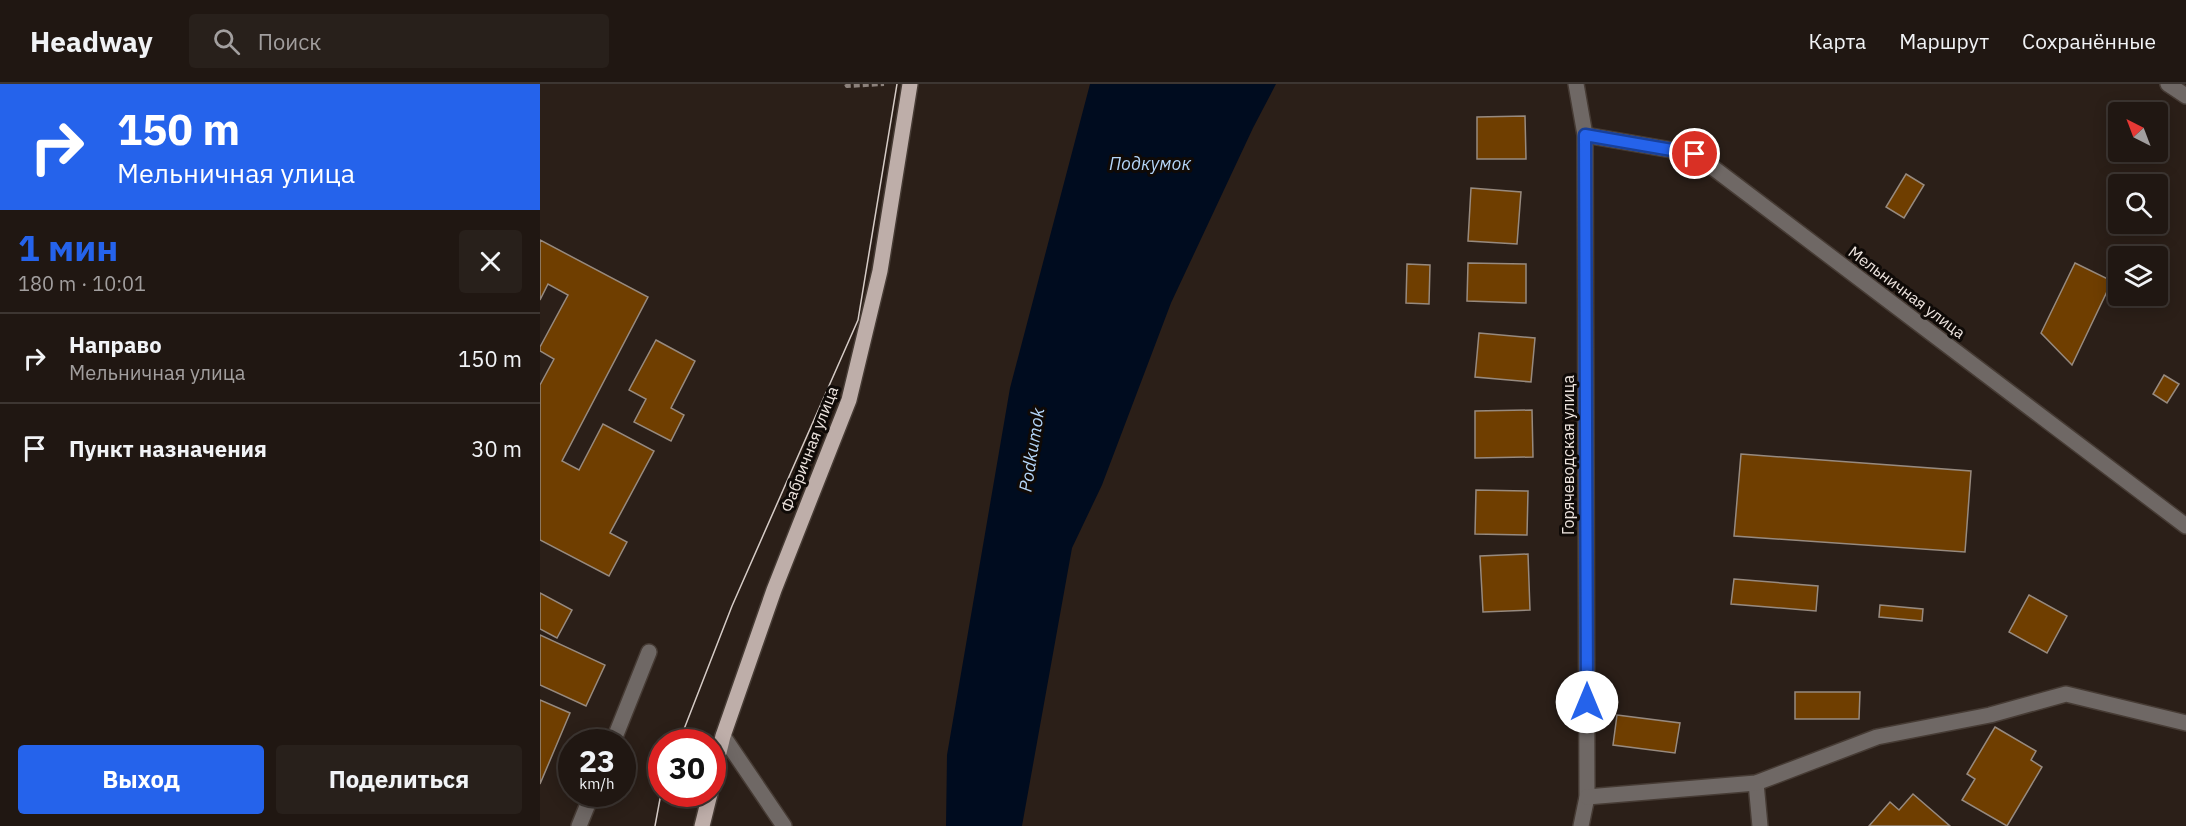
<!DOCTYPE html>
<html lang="ru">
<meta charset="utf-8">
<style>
:root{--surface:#201712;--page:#28201b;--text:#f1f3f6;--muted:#a29f9f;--line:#3d3632;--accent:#2563eb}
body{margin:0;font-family:"IBM Plex Sans",sans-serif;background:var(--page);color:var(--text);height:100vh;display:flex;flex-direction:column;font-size:22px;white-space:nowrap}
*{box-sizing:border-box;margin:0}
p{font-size:20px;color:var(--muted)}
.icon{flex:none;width:33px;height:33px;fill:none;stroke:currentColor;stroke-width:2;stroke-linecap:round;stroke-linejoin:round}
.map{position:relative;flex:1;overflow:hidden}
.sheet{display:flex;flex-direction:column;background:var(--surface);width:540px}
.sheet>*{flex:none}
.guide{background:#2563eb;color:#fff;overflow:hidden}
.needle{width:39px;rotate:318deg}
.fabs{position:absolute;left:1568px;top:18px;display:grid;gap:12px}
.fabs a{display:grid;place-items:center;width:60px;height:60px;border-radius:6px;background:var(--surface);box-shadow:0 3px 15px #0003,0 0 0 2px var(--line);font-size:30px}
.speed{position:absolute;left:18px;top:645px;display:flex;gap:12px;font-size:30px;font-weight:700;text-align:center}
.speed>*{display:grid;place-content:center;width:78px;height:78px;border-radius:50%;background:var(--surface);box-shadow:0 3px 15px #0003,0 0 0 2px var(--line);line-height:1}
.speed small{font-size:15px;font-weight:400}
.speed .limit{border:9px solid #d22;background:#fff;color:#111}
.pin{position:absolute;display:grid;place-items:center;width:51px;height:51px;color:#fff;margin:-26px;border:3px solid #fff;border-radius:50%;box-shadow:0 2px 6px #0007}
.me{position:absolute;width:66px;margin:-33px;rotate:0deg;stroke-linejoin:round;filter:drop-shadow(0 0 4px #0008)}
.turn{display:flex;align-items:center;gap:21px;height:126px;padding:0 18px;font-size:27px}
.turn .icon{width:78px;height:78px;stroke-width:2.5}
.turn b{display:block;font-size:42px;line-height:51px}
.round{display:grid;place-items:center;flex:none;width:63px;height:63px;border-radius:6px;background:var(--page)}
.summary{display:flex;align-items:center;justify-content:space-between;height:102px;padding:0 18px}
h1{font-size:36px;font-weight:800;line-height:45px;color:var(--accent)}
.cta{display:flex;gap:12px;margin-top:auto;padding:12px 18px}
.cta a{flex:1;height:69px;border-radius:6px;background:var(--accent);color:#fff;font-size:24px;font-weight:800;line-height:69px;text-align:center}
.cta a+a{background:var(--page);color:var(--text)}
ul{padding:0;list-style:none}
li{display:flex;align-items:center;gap:18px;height:90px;padding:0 18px;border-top:2px solid var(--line)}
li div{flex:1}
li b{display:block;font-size:22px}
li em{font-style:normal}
header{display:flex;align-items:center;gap:36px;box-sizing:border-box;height:84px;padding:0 30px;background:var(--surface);border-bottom:2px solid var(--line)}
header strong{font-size:28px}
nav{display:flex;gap:33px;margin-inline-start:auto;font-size:21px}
.search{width:420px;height:54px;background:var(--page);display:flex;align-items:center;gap:15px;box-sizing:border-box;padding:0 21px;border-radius:6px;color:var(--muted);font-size:22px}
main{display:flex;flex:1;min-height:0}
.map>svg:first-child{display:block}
.water{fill:#000c1f}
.building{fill:#6f3e00;stroke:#978a7f;stroke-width:1.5}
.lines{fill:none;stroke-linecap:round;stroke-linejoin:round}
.minor-casing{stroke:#463b34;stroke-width:18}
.major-casing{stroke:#463b34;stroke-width:18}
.path{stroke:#8c817b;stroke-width:4;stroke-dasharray:6 3;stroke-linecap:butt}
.minor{stroke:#6f6865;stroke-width:15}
.major{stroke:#beaea9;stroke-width:15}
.tram{stroke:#d6ccc7;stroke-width:1.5}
.route-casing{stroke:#184099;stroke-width:15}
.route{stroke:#2563eb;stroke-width:10}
.labels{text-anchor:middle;stroke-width:6;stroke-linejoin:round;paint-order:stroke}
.street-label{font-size:16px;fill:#ede4df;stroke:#0f0a07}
.water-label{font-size:18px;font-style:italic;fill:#b4d5f8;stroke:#0f0a07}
</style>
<header>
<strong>Headway</strong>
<div class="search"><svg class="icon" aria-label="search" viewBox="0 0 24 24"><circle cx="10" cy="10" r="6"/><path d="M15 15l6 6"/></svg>Поиск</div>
<nav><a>Карта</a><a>Маршрут</a><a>Сохранённые</a></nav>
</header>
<main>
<section class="sheet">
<div class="guide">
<div class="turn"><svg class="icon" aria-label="right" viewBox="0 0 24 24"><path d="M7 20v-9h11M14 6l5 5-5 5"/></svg><div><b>150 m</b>Мельничная улица</div></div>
</div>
<div class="summary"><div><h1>1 мин</h1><p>180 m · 10:01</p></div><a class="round"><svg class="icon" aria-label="close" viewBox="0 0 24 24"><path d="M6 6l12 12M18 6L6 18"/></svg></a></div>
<ul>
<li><svg class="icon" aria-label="right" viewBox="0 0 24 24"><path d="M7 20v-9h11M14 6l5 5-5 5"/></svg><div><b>Направо</b><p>Мельничная улица</p></div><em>150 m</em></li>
<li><svg class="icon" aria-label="arrive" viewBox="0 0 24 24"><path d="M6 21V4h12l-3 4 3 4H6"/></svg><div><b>Пункт назначения</b></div><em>30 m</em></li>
</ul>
<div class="cta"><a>Выход</a><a>Поделиться</a></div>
</section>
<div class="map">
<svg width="1646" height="742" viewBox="0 0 1646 742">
<rect width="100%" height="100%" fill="#2b1f18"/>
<path class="water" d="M550 0H736L713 44 631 219 562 401 532 464 482 742H406L407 671 470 304Z"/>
<g class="building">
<path d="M985 32 986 75H937V33Z"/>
<path d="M1366 90 1384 101 1364 134 1346 123Z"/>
<path d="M931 104 981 108 977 160 928 157Z"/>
<path d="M0 156 108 213 22 377 39 386 63 340 114 367 70 449 87 458 69 492 0 456V301L14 275 0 267V263L28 211 8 200 0 216Z"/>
<path d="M928 179 986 180V219L927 217Z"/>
<path d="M1535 179 1572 197 1532 281 1501 249Z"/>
<path d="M867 180 890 181 889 220 866 219Z"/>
<path d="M939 249 995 254 991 298 935 293Z"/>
<path d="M116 256 155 277 131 324 144 331 131 357 94 338 106 315 89 306Z"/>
<path d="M1624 291 1639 300 1627 319 1613 310Z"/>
<path d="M992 326 993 373 935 374V327Z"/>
<path d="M1201 370 1431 387 1425 468 1194 452Z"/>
<path d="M936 406 988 407 987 451 935 450Z"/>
<path d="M988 470 990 526 943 528 940 472Z"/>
<path d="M1194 495 1278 502 1276 527 1191 520Z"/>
<path d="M0 509 32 526 17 554 0 545Z"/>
<path d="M1489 511 1527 532 1507 569 1469 548Z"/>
<path d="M1340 521 1383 525 1382 537 1339 533Z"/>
<path d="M0 551 65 581 46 622 0 601Z"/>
<path d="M1255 608H1320L1319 635H1255Z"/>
<path d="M0 616 30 629 0 700Z"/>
<path d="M1077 631 1140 639 1135 669 1073 661Z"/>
<path d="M1455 643 1496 667 1491 676 1502 683 1467 742 1422 716 1435 695 1427 690Z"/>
<path d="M1373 710 1410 742H1329L1350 718 1359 726Z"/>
</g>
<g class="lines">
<g class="minor-casing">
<g id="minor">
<path d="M1036 0 1045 51 1047 713 1041 742"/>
<path d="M1628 0 1646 12"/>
<path d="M1045 51 1155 70 1646 442"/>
<path d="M183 652 244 742"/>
<path d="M73 658 109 568"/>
<path d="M1216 699 1220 742"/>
<path d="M1047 713 1216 699 1337 653 1450 631 1526 610 1646 639"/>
<path d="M39 742 52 710"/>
</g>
</g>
<g class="major-casing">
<g id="major">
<path d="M172 697 183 652 234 506 309 316 340 187 370 0"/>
<path d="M162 742 170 710"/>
</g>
</g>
<path class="path" d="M306 0 307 2 344 0"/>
<use href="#minor" class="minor"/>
<use href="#major" class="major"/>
<g class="tram">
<path d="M139 658 192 522 318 236 357 0"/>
<path d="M115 742 122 704"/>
</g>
</g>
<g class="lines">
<g class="route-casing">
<path id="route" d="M1047 618 1045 51 1155 70"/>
</g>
<use href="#route" class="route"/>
</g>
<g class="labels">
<g class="street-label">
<text transform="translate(1367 208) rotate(37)" y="6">Мельничная улица</text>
<text transform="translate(269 365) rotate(-69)" y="6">Фабричная улица</text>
<text transform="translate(1028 371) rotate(-90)" y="6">Горячеводская улица</text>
</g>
<g class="water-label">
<text x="610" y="86">Подкумок</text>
<text transform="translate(492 366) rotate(-81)" y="6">Podkumok</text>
</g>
</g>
</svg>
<div class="fabs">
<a><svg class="needle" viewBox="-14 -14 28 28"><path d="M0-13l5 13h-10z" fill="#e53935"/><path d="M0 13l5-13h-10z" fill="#a29f9f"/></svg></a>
<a><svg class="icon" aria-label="search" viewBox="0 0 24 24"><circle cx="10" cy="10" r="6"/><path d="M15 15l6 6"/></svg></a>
<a><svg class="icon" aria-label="layers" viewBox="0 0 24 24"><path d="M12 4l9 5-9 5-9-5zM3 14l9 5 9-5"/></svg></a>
</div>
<div class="speed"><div>23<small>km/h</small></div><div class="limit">30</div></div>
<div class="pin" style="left:1155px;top:70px;background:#d93025"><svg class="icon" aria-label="arrive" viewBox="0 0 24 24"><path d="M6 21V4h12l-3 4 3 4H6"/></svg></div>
<svg class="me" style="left:1047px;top:618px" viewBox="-20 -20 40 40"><circle r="19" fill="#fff"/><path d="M0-13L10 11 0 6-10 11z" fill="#2563eb"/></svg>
</div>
</main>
